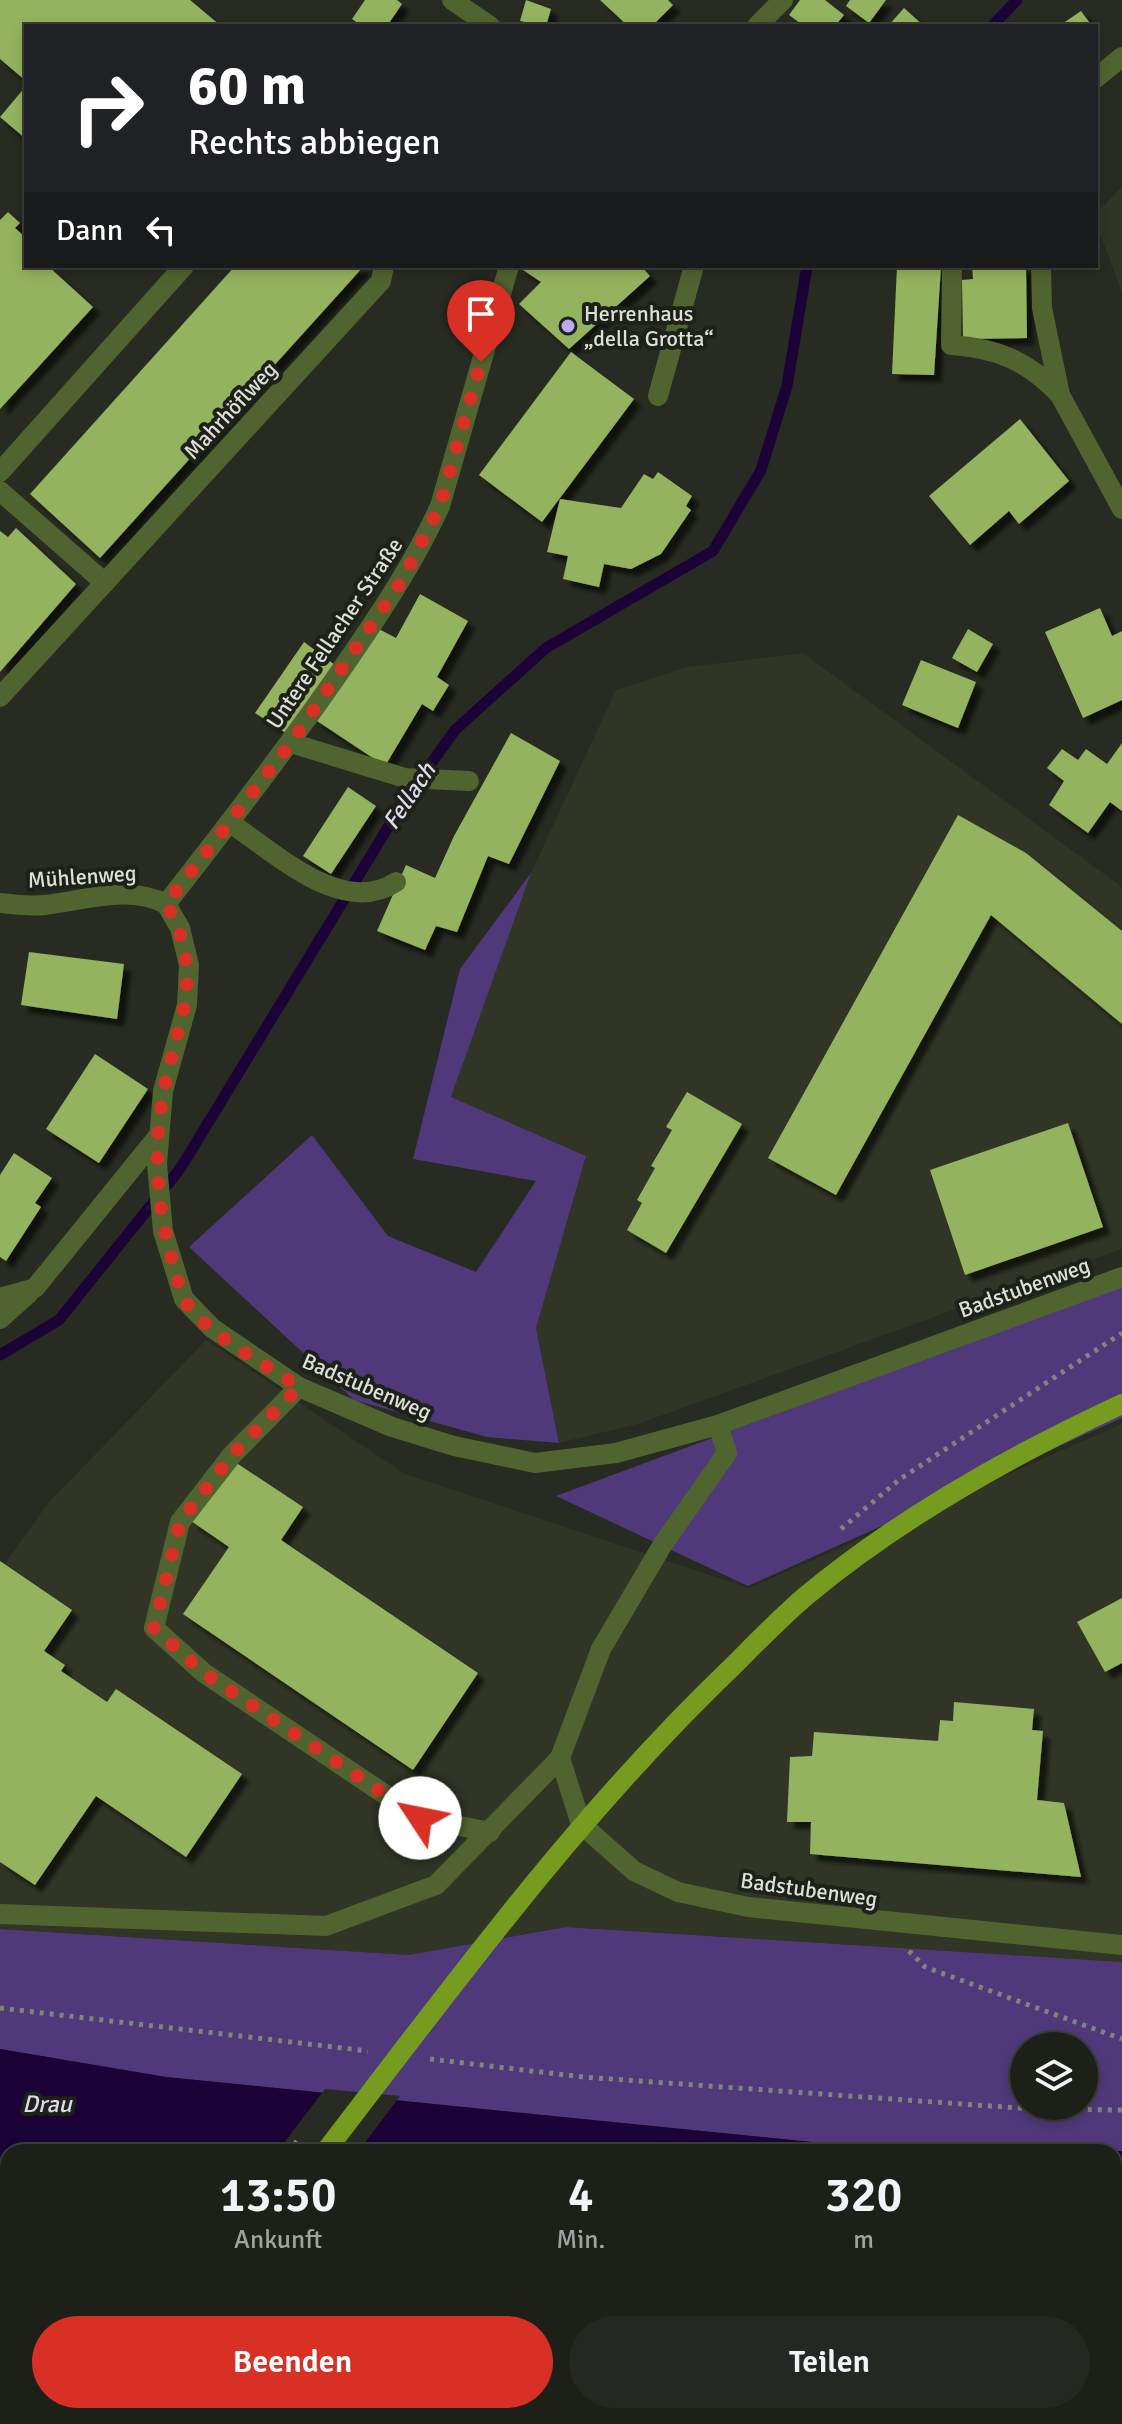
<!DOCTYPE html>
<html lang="de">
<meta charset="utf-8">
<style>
:root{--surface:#1d2019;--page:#252822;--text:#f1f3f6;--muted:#a0a3a2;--line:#3b3e38;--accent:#d93025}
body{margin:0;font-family:Signika,sans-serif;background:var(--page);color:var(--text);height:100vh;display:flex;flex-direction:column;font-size:30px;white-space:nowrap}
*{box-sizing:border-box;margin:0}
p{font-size:26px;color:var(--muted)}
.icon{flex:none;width:44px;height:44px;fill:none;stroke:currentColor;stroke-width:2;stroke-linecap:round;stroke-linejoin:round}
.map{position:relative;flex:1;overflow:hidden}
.drawer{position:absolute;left:0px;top:2144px;width:1122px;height:280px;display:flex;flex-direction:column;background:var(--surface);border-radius:24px 24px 0 0;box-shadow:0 4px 12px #0003,0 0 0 2px var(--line)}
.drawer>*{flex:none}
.banner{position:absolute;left:24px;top:24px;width:1074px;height:244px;border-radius:0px;box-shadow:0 4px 12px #0003,0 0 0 2px var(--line);background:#202124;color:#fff;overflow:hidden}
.buttons{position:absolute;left:1010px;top:2032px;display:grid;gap:16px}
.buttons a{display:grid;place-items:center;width:88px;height:88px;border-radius:50%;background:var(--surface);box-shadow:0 4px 12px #0003,0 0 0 2px var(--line);font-size:40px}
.pin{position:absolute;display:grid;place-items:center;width:68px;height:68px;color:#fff;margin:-82px -34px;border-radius:50% 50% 50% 0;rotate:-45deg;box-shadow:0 0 8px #0007}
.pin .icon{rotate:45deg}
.me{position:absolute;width:88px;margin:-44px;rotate:304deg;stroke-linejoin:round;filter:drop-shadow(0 0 6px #0008)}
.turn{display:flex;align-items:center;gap:28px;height:168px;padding:0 32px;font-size:36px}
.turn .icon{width:104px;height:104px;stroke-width:2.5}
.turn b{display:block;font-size:56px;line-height:68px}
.then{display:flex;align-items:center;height:76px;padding:0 32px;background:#0003;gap:16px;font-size:30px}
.eta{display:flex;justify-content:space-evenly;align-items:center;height:136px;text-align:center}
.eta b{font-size:48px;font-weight:600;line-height:56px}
.action{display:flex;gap:16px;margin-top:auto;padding:16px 32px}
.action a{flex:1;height:92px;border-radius:48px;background:var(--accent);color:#fff;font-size:32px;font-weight:600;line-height:92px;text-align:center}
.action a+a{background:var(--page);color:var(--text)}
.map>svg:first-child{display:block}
.built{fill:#303526}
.green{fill:#4f397a;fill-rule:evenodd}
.water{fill:#1b0338;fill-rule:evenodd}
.pier{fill:#272b21}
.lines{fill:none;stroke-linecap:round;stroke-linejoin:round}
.stream{stroke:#1b0338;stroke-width:11}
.building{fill:#94b35e;filter:url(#shadow)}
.path{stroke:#80847b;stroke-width:5;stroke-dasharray:4 6;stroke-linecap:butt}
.lane{stroke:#50642f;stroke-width:20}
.street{stroke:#50642f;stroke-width:20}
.primary{stroke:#769c1f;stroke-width:20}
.route{stroke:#d93025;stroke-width:14;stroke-dasharray:0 25.2}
.poi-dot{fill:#bea9f4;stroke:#1e2118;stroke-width:3}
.labels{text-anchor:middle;stroke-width:8;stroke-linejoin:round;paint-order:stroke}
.poi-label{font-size:22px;fill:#dde0d9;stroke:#1e2118;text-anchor:start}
.street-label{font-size:22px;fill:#dde0d9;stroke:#1e2118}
.water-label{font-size:24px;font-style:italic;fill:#dfd9ef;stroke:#1e2118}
</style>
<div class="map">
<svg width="1122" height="2424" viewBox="0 0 1122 2424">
<defs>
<filter id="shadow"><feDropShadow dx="7" dy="7" stdDeviation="2" flood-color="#0009"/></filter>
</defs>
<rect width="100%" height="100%" fill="#272b21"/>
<g class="built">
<path d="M1122 186V292L1096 223V214Z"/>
<path d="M803 653 1122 887V1249L638 1424 559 1443 536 1328 586 1156 451 1097 531 873 616 690 687 667Z"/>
<path d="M206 1340 405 1474 749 1588 1122 1424V1962L566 1927 409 1955 0 1929V1570L49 1502Z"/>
</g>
<g class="green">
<path d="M531 873 451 1097 586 1156 536 1328 559 1443 487 1437 354 1400 189 1247 312 1135 388 1236 476 1272 536 1181 413 1159 460 969Z"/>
<path d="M1122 1286V1418L748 1586 556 1496Z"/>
<path d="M566 1927 1122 1962V2151L891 2150 166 2077 0 2049V1929L409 1955ZM1024 2046H1084V2106H1024Z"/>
</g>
<path class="water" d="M0 2049 166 2077 891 2150 1122 2151V2424H0ZM8 2152H1114V2416H8Z"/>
<path class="pier" d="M325 2089 400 2096 358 2152H277Z"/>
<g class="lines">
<g class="stream">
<path d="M992 26 1017 0"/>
<path d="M0 1355 59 1320 180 1169 401 806 455 730 546 648 713 551 761 470 787 386 807 266"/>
</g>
</g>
<g class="building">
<path d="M0 0H190L221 26H26V81L0 59Z"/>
<path d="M365 0H397L402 4 387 26H362L352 19Z"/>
<path d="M526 0 551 9 546 26 520 21Z"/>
<path d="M600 0H668L673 5 652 26 643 22 628 26Z"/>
<path d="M800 0H825L844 15 835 26H804L789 15Z"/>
<path d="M850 0H886L869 23 846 6Z"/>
<path d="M904 8 924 26H888Z"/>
<path d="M1081 11 1092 26H1059Z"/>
<path d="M26 86V139L0 117Z"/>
<path d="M8 212 20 223 15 228 26 238V266H48L93 307 0 409V220Z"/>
<path d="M235 266H364L100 558 30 494Z"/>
<path d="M517 266H641L650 276 569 349 519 304 541 282Z"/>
<path d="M897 266H941L934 375 892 374Z"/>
<path d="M972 266H1026L1027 338 963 339 962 280 973 279Z"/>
<path d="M571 352 634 399 542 522 479 475Z"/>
<path d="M1020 419 1069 481 1019 524 1009 511 970 545 929 496Z"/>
<path d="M658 472 692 496 686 506 691 510 661 554 631 569 604 564 599 587 563 579 568 556 547 552 560 499 621 508 644 474 653 479Z"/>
<path d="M16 528 76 584 0 672V531L8 537Z"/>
<path d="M420 594 468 621 437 677 449 685 433 711 422 704 385 766 314 719 379 629 396 638Z"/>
<path d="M1100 608 1112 636 1122 631V700L1083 718 1045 632Z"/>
<path d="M968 629 993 644 977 672 952 658Z"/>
<path d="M304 642 339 668 292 737 255 713Z"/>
<path d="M921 660 976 682 958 728 902 705Z"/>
<path d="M511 733 560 761 509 864 488 856 457 932 436 926 425 950 377 931 406 865 435 878 454 836Z"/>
<path d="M1122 743V811L1110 802 1088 833 1049 805 1064 781 1047 768 1062 749 1078 760 1086 749 1107 764Z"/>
<path d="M348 787 376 806 331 874 303 856Z"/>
<path d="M958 815 1026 853 1122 931V1024L991 915 836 1195 768 1158Z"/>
<path d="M29 952 124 964 117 1019 21 1005Z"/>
<path d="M95 1054 148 1089 99 1163 46 1129Z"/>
<path d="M687 1092 742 1124 666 1253 627 1230 642 1203 637 1200 655 1168 651 1166 672 1130 666 1127Z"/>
<path d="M1068 1123 1103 1227 965 1275 930 1170Z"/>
<path d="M14 1153 52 1178 35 1203 41 1207 6 1261 0 1257V1175Z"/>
<path d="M232 1460 303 1507 281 1540 478 1673 413 1770 183 1614 229 1547 191 1521Z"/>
<path d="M0 1561 72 1610 44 1651 65 1665 61 1671 107 1702 116 1689 242 1774 186 1857 96 1796 35 1885 0 1862Z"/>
<path d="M1122 1598V1663L1105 1672 1077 1622Z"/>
<path d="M954 1702 1034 1709 1032 1730 1043 1731 1037 1800 1064 1803 1081 1877 810 1854 811 1822H787L790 1757 812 1756 814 1732 938 1741 940 1720 953 1721Z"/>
</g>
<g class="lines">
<g class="path">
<path d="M841 1529 900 1479 1122 1333"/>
<path d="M909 1951 925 1967 1122 2039"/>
<path d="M0 2008 368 2051"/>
<path d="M430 2059 583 2077 1032 2109 1122 2110"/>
<path d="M288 2152 297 2141"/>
<path d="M80 2424 86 2416"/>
</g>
<g class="lane">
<path d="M1096 78 1122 57"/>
<path d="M952 266 951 345C997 348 1028 361 1060 395"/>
<path d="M658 396 694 266"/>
<path d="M0 472 184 266"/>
<path d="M0 491 105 583"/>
<path d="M0 697 381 281 384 266"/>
<path d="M291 743 405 778 469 781"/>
<path d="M230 823C275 852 342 918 396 882"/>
<path d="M0 1298 35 1288 159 1135"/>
<path d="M0 1319 29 1293"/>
<path d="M299 1387 232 1455 180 1522 154 1628 204 1673 420 1818 490 1832"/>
</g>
<g class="street">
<path d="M452 0 490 26"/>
<path d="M757 26 783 0"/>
<path d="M1041 266 1042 308 1060 395 1122 509"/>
<path d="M0 903C14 904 30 907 44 905 84 901 128 884 166 904"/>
<path d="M166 904 180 928 189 965 187 1005 163 1091 157 1164 163 1231 184 1299 212 1328 299 1387 392 1427 454 1446 535 1463 616 1453 718 1425 1122 1277"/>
<path d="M166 904C228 825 289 746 346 663 381 612 414 563 440 506L509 266"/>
<path d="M718 1425 727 1453 663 1544 601 1649 560 1758 581 1824 634 1871 678 1892 748 1907 1122 1945"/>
<path d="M0 1914 326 1926 436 1885 560 1758"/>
</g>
<g class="primary">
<path d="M325 2152C454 1984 579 1813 733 1666 757 1642 781 1617 807 1595 901 1517 1012 1455 1122 1404"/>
<path d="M116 2424 122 2416"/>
</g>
</g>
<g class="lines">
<path class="route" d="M420 1818 204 1673 154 1628 180 1522 232 1455 299 1387C267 1365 203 1333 184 1299 179 1291 178 1279 175 1270 157 1212 152 1150 164 1090 178 1018 207 975 166 904L291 743 401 582 440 506 481 362"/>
</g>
<circle class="poi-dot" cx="568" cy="326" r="8"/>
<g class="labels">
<g class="poi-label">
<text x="584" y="321">Herrenhaus<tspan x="584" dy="25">„della Grotta“</tspan></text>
</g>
<g class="street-label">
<text transform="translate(230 410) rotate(-47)" y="8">Mahrhöflweg</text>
<text transform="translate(334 633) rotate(-56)" y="8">Untere Fellacher Straße</text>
<text transform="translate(82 876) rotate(-4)" y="8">Mühlenweg</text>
<text transform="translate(1024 1287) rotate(-20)" y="8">Badstubenweg</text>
<text transform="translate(367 1386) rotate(23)" y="8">Badstubenweg</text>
<text transform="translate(809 1889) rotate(8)" y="8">Badstubenweg</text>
</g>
<g class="water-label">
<text transform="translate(409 796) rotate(-56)" y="8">Fellach</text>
<text x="47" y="2112">Drau</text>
</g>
</g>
</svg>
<div class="buttons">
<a><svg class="icon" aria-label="layers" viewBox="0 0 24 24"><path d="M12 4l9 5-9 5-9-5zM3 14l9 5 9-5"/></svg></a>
</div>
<div class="pin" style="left:481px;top:362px;background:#d93025"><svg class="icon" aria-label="arrive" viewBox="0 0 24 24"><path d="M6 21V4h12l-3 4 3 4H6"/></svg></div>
<svg class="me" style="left:420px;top:1818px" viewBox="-20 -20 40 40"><circle r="19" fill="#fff"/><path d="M0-13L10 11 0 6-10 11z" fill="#d93025"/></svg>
<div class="banner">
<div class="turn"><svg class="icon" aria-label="right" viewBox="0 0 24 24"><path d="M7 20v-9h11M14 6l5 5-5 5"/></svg><div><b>60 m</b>Rechts abbiegen</div></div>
<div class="then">Dann<svg class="icon" aria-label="left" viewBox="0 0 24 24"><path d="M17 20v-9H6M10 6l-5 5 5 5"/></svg></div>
</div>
<section class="drawer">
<div class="eta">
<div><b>13:50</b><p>Ankunft</p></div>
<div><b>4</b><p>Min.</p></div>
<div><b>320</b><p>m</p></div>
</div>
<div class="action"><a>Beenden</a><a>Teilen</a></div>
</section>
</div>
